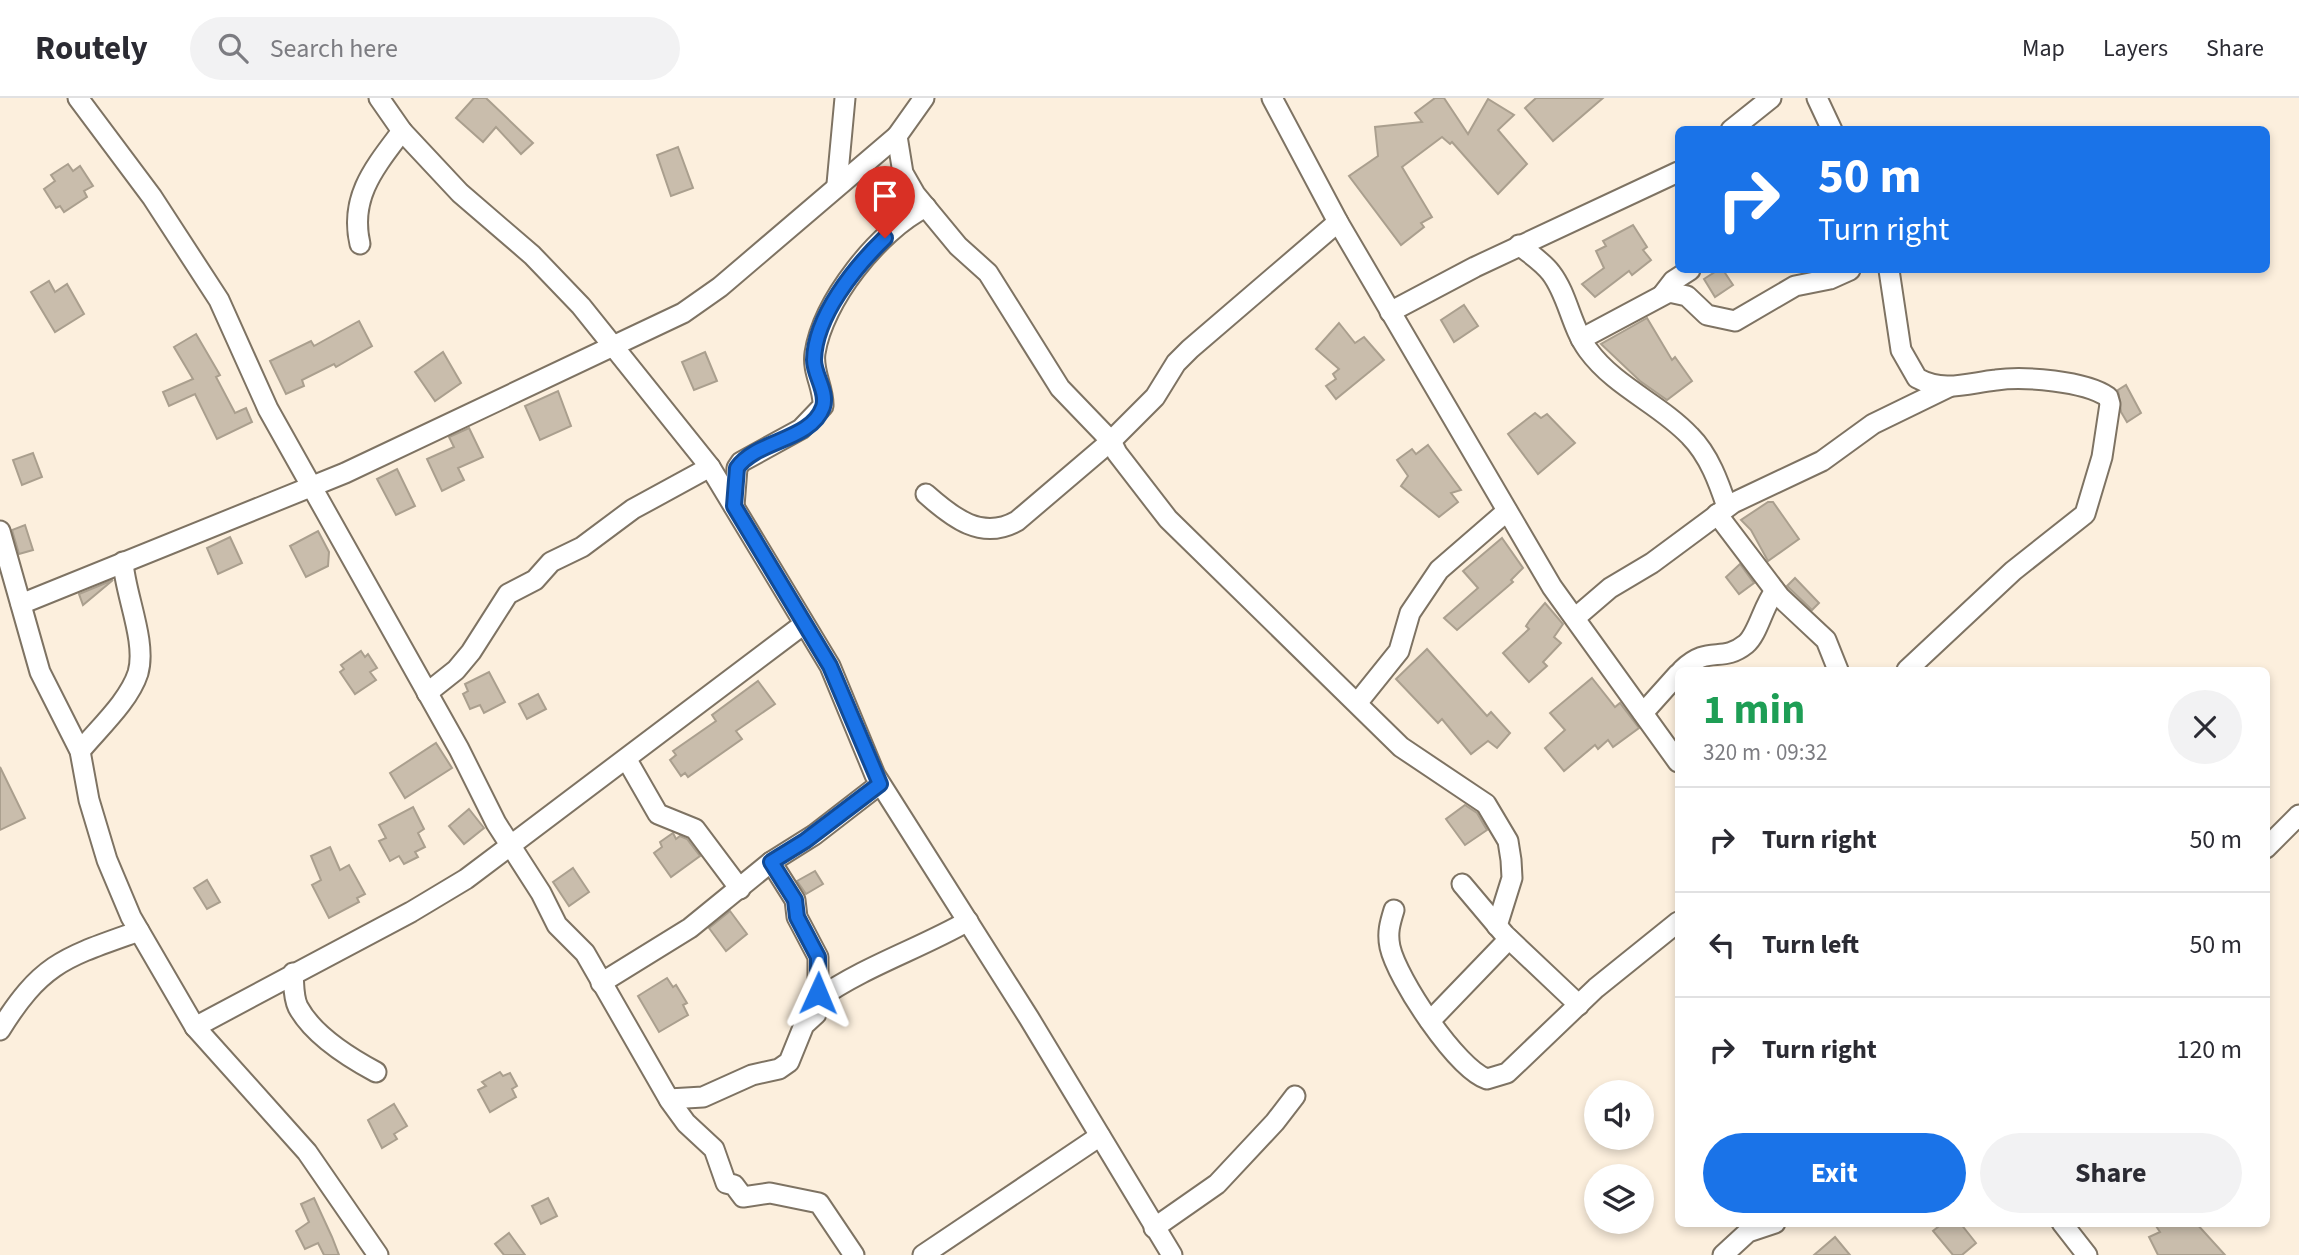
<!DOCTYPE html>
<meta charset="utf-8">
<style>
:root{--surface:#fff;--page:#f2f2f3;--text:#2b2b33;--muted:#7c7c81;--line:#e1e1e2;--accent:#1a73e8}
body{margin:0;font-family:"Source Sans 3",sans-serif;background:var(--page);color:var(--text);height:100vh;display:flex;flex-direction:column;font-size:26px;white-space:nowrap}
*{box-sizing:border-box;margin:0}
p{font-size:23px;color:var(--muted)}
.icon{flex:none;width:38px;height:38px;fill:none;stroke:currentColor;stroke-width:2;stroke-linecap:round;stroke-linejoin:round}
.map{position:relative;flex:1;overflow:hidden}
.details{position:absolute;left:1675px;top:569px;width:595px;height:560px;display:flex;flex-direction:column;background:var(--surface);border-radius:10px;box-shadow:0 4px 10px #0003}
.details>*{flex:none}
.guide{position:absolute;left:1675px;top:28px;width:595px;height:147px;border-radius:10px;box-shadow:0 4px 10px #0003;background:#1a73e8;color:#fff;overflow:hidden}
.tools{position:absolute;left:1584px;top:982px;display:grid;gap:14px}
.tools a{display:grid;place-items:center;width:70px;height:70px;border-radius:50%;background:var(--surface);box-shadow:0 4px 10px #0003;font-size:35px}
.pin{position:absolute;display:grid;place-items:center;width:60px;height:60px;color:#fff;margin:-72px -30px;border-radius:50% 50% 50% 0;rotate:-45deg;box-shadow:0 0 7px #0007}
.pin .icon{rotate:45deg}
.me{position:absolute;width:77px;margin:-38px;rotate:1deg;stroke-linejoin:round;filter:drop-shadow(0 0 5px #0008)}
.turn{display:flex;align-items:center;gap:24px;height:147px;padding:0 28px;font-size:32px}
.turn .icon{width:91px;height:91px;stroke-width:2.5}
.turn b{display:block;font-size:49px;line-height:60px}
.round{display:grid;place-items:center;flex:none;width:74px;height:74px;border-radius:37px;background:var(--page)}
.overview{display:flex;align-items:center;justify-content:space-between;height:119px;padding:0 28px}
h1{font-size:42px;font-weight:700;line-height:52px;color:#1e9e55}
.action{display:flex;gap:14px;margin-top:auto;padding:14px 28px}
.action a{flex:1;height:80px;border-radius:42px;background:var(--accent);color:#fff;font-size:28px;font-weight:700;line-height:80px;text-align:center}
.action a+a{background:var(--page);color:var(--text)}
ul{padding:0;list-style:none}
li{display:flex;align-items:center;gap:21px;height:105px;padding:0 28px;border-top:2px solid var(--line)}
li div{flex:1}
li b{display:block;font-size:26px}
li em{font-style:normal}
header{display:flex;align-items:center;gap:42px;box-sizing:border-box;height:98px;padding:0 35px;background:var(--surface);border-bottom:2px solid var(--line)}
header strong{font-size:33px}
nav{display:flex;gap:38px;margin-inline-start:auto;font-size:24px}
.search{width:490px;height:63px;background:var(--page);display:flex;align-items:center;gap:18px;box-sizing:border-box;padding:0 24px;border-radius:38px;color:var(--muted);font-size:26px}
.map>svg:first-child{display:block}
.building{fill:#c9bdac;stroke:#aa9f8e;stroke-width:2}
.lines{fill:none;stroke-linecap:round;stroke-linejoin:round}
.minor-casing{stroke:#7e7363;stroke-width:23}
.minor{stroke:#fff;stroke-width:19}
.route-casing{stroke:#114b97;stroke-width:18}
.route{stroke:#1a73e8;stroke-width:12}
</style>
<header>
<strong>Routely</strong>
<div class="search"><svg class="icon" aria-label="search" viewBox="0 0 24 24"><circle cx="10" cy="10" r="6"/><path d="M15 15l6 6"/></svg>Search here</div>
<nav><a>Map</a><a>Layers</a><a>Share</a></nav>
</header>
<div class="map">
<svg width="2299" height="1157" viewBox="0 0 2299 1157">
<rect width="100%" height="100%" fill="#fcefdd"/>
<g class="building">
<path d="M474 0H486L533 45 521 56 496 29 483 44 456 20Z"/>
<path d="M1435 0H1444L1468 36 1488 1 1514 17 1498 32 1527 66 1498 96 1452 44 1450 46 1442 39 1402 69 1432 119 1421 125 1424 129 1401 147 1349 78 1378 58 1375 29 1422 24 1415 15Z"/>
<path d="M1536 0H1603L1553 43 1525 10Z"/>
<path d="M678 49 693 90 671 98 657 57Z"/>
<path d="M68 66 73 73 80 68 93 88 84 93 87 99 64 114 60 108 56 110 44 91 55 83 51 77Z"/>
<path d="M1633 127 1647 149 1643 152 1651 162 1632 177 1629 173 1595 199 1582 186 1604 170 1596 153 1606 148 1603 143Z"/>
<path d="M1718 172H1723L1733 187 1715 199 1704 181Z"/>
<path d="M49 183 55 194 67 186 84 216 55 234 31 194Z"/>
<path d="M1464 207 1478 228 1454 244 1441 222Z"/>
<path d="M1647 220 1672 262 1675 259 1692 283 1667 302 1640 283 1601 246Z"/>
<path d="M359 223 372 248 336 269 334 266 302 282 304 288 286 296 270 263 311 243 314 248Z"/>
<path d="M1339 225 1355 245 1364 239 1384 262 1336 301 1326 288 1336 281 1333 276 1339 271 1316 251Z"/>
<path d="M196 236 220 277 216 279 235 315 246 310 252 324 217 341 195 296 169 308 163 294 193 281 174 249Z"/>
<path d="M443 254 461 285 435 303 415 274Z"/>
<path d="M705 254 717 283 694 292 682 264Z"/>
<path d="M2126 287 2141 315 2127 324 2121 314 2118 292Z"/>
<path d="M558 293 571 328 540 342 525 308Z"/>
<path d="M1535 315 1541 320 1547 316 1575 345 1538 376 1508 336Z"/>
<path d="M469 330 483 359 458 370 464 382 442 393 427 361 454 349 449 339Z"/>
<path d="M1428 347 1461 392 1451 395 1458 404 1439 419 1401 388 1408 378 1397 362 1412 351 1416 356Z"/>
<path d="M33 355 42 379 22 387 13 362Z"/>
<path d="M397 371 415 408 396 417 377 381Z"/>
<path d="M1768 404H1773L1799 441 1768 463 1751 432 1741 422Z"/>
<path d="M25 427 33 452 19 456 12 432Z"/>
<path d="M318 433 329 454 328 468 306 479 290 448Z"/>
<path d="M230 439 242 465 218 476 207 450Z"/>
<path d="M1502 440 1523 470 1511 482 1513 484 1457 532 1444 520 1478 490 1463 473Z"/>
<path d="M1740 466 1754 485 1739 496 1726 479Z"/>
<path d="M1795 480 1819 505 1812 512 1787 488Z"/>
<path d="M113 482 83 507 79 496Z"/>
<path d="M1545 505 1563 526 1554 539 1561 545 1543 564 1547 568 1529 584 1503 555 1529 531 1526 528 1530 522Z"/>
<path d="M1427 551 1487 618 1491 614 1510 635 1497 650 1488 643 1471 656 1442 621 1438 625 1396 581Z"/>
<path d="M361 553 365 559 368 556 377 570 370 574 376 582 355 596 340 574 344 571 341 567Z"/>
<path d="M489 574 505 604 484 615 480 607 470 611 463 596 468 593 465 586Z"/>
<path d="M1592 580 1615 609 1620 605 1639 630 1613 649 1608 642 1598 651 1595 647 1564 673 1545 650 1565 632 1550 615Z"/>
<path d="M758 583 775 606 736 633 742 641 688 679 685 675 681 678 670 662 676 657 673 653 716 623 712 617Z"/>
<path d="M538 596 546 611 527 621 519 606Z"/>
<path d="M436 645 452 670 405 700 390 675Z"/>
<path d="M0 669 25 720 0 732Z"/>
<path d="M1465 707 1477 715 1487 732 1465 747 1446 721Z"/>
<path d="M413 709 424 731 418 735 425 749 415 754 418 759 404 766 399 758 390 763 379 743 386 740 379 727Z"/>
<path d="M469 711 484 730 464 746 449 728Z"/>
<path d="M673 735 676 741 680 738 687 741 700 758 671 779 654 755 662 749 660 744Z"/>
<path d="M330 749 340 772 349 767 365 796 357 800 359 804 329 820 312 787 321 782 311 758Z"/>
<path d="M573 770 589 794 569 808 553 784Z"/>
<path d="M815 773 823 786 806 796 797 783Z"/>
<path d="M207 782 220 804 207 811 194 790Z"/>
<path d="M730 813 747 836 726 853 709 830Z"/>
<path d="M667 880 673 889 676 887 687 905 683 907 688 917 659 934 638 898Z"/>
<path d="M500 974 503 978 510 975 517 988 512 991 516 999 490 1014 478 992 486 988 482 984Z"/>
<path d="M394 1006 407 1028 394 1036 397 1041 382 1050 368 1022Z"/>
<path d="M314 1100 332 1139 339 1157H324L318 1145 305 1151 296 1133 309 1124 301 1106Z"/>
<path d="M548 1100 557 1118 541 1126 532 1108Z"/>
<path d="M1943 1125H1960L1976 1145 1962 1157H1953L1933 1133Z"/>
<path d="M2154 1125H2196L2225 1157H2158L2149 1139 2160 1134Z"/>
<path d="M509 1135 525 1157H504L495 1146Z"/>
<path d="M1835 1139 1850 1157H1814Z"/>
</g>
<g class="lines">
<g class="minor-casing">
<g id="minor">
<path d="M78 0 152 99 219 202 268 311 459 651 496 725 541 795 557 827 585 855 670 1003 686 1025 714 1051 726 1085 734 1087 743 1099 770 1095 819 1105 854 1157"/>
<path d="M379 0 402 33 460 95 532 157 581 208 710 369 830 568 875 677 1029 920 1172 1157"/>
<path d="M924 0 897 38 903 75 915 96 958 148 988 175 1060 290 1111 343 1117 355 1168 421 1401 649 1486 706 1508 743 1511 762 1512 780 1497 828"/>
<path d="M1272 0 1338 124 1552 489 1678 664"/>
<path d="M1817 0 1832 32"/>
<path d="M1731 32 1771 0"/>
<path d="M837 86 845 0"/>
<path d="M360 146C349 99 375 69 402 33"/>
<path d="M1519 147C1530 156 1543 164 1551 175 1568 197 1571 229 1588 252 1615 289 1660 306 1690 338 1709 357 1719 385 1727 409"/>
<path d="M1889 172 1901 252 1917 280C1944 295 1968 285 1996 282 2024 278 2085 283 2108 299L2110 306 2102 359 2085 416 2013 473 1907 572"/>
<path d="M1663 196 1673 183 1690 172"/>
<path d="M1390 214 1475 169 1678 74"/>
<path d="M1581 241 1669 194 1687 198 1707 217 1735 223 1795 188 1830 181 1850 172"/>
<path d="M926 396C953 420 982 443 1017 423L1111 343 1155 299 1176 265 1190 251 1338 124"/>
<path d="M734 408 737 370 741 364 801 331 823 308C824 290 812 274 815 255 823 203 878 133 926 109"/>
<path d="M1717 416 1780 499 1826 542 1838 572"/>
<path d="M0 433 40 574 80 653 89 702 107 762 131 819 195 929 307 1054 378 1157"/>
<path d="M21 506 345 375 683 215 720 189 897 38"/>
<path d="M1575 520 1610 490 1652 465 1733 405 1822 363 1873 326 1949 289"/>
<path d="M1682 572C1709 546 1721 566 1746 546 1758 536 1763 508 1775 493"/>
<path d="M427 595 456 572 471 554 508 496 535 482 551 464 582 449 633 411 710 369"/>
<path d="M1358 604 1399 553 1410 515 1439 472 1507 413"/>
<path d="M1643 615 1678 576"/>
<path d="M80 653C99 630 129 603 138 575 147 544 125 496 123 464"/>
<path d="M627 662 658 716 695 731 740 791"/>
<path d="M2266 750 2299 717"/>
<path d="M771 764 795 802 797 819 818 859V901"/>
<path d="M1462 786 1505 837 1579 907"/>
<path d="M1394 812C1390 825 1387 835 1390 849 1397 881 1457 971 1487 981L1507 975 1596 890 1678 824"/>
<path d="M293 875C294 886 293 899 298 909 313 937 348 959 376 974"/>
<path d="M601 885 690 830 771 764 814 737 880 686"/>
<path d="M1430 923 1509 841"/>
<path d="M195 929 411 814 466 781 804 526"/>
<path d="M0 932C42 864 66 859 139 833"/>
<path d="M669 1001 703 999 752 977 779 971 789 964 804 927 816 916 818 901C865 868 919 851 968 823"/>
<path d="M2062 1125 2087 1157"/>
<path d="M1154 1130 1217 1086 1275 1024 1295 998"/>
<path d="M923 1157 1100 1038"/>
<path d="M1723 1157 1748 1134 1775 1125"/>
</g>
</g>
<use href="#minor" class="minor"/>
</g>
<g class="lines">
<g class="route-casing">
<path id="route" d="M818 895V859L797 819 795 802 771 764 805 743 880 686 830 568 734 408 737 370C756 342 811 343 823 309 828 294 814 277 814 262 815 218 855 169 885 140"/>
</g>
<use href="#route" class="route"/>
</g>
</svg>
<div class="tools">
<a><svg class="icon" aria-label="sound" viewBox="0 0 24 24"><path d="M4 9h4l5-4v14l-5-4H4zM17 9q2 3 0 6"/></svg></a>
<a><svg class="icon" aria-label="layers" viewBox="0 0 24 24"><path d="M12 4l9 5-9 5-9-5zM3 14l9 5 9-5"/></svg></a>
</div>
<div class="pin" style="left:885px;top:140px;background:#d93025"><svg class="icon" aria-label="arrive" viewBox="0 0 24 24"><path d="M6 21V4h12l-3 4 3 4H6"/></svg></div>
<svg class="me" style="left:818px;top:895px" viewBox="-20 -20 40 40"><path d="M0-17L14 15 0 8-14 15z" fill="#1a73e8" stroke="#fff" stroke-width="4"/></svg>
<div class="guide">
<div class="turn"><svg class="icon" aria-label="right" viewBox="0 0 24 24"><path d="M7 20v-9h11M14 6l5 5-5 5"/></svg><div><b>50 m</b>Turn right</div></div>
</div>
<section class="details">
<div class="overview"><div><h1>1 min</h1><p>320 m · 09:32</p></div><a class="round"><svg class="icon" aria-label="close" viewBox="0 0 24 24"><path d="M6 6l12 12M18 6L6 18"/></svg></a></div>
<ul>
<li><svg class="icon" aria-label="right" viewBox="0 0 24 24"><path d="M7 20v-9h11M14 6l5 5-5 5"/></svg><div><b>Turn right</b></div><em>50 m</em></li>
<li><svg class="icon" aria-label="left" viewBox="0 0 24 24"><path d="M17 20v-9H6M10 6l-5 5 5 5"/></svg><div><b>Turn left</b></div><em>50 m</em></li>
<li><svg class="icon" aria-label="right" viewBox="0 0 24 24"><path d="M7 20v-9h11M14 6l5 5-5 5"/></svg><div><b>Turn right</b></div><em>120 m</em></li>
</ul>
<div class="action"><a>Exit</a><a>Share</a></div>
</section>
</div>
